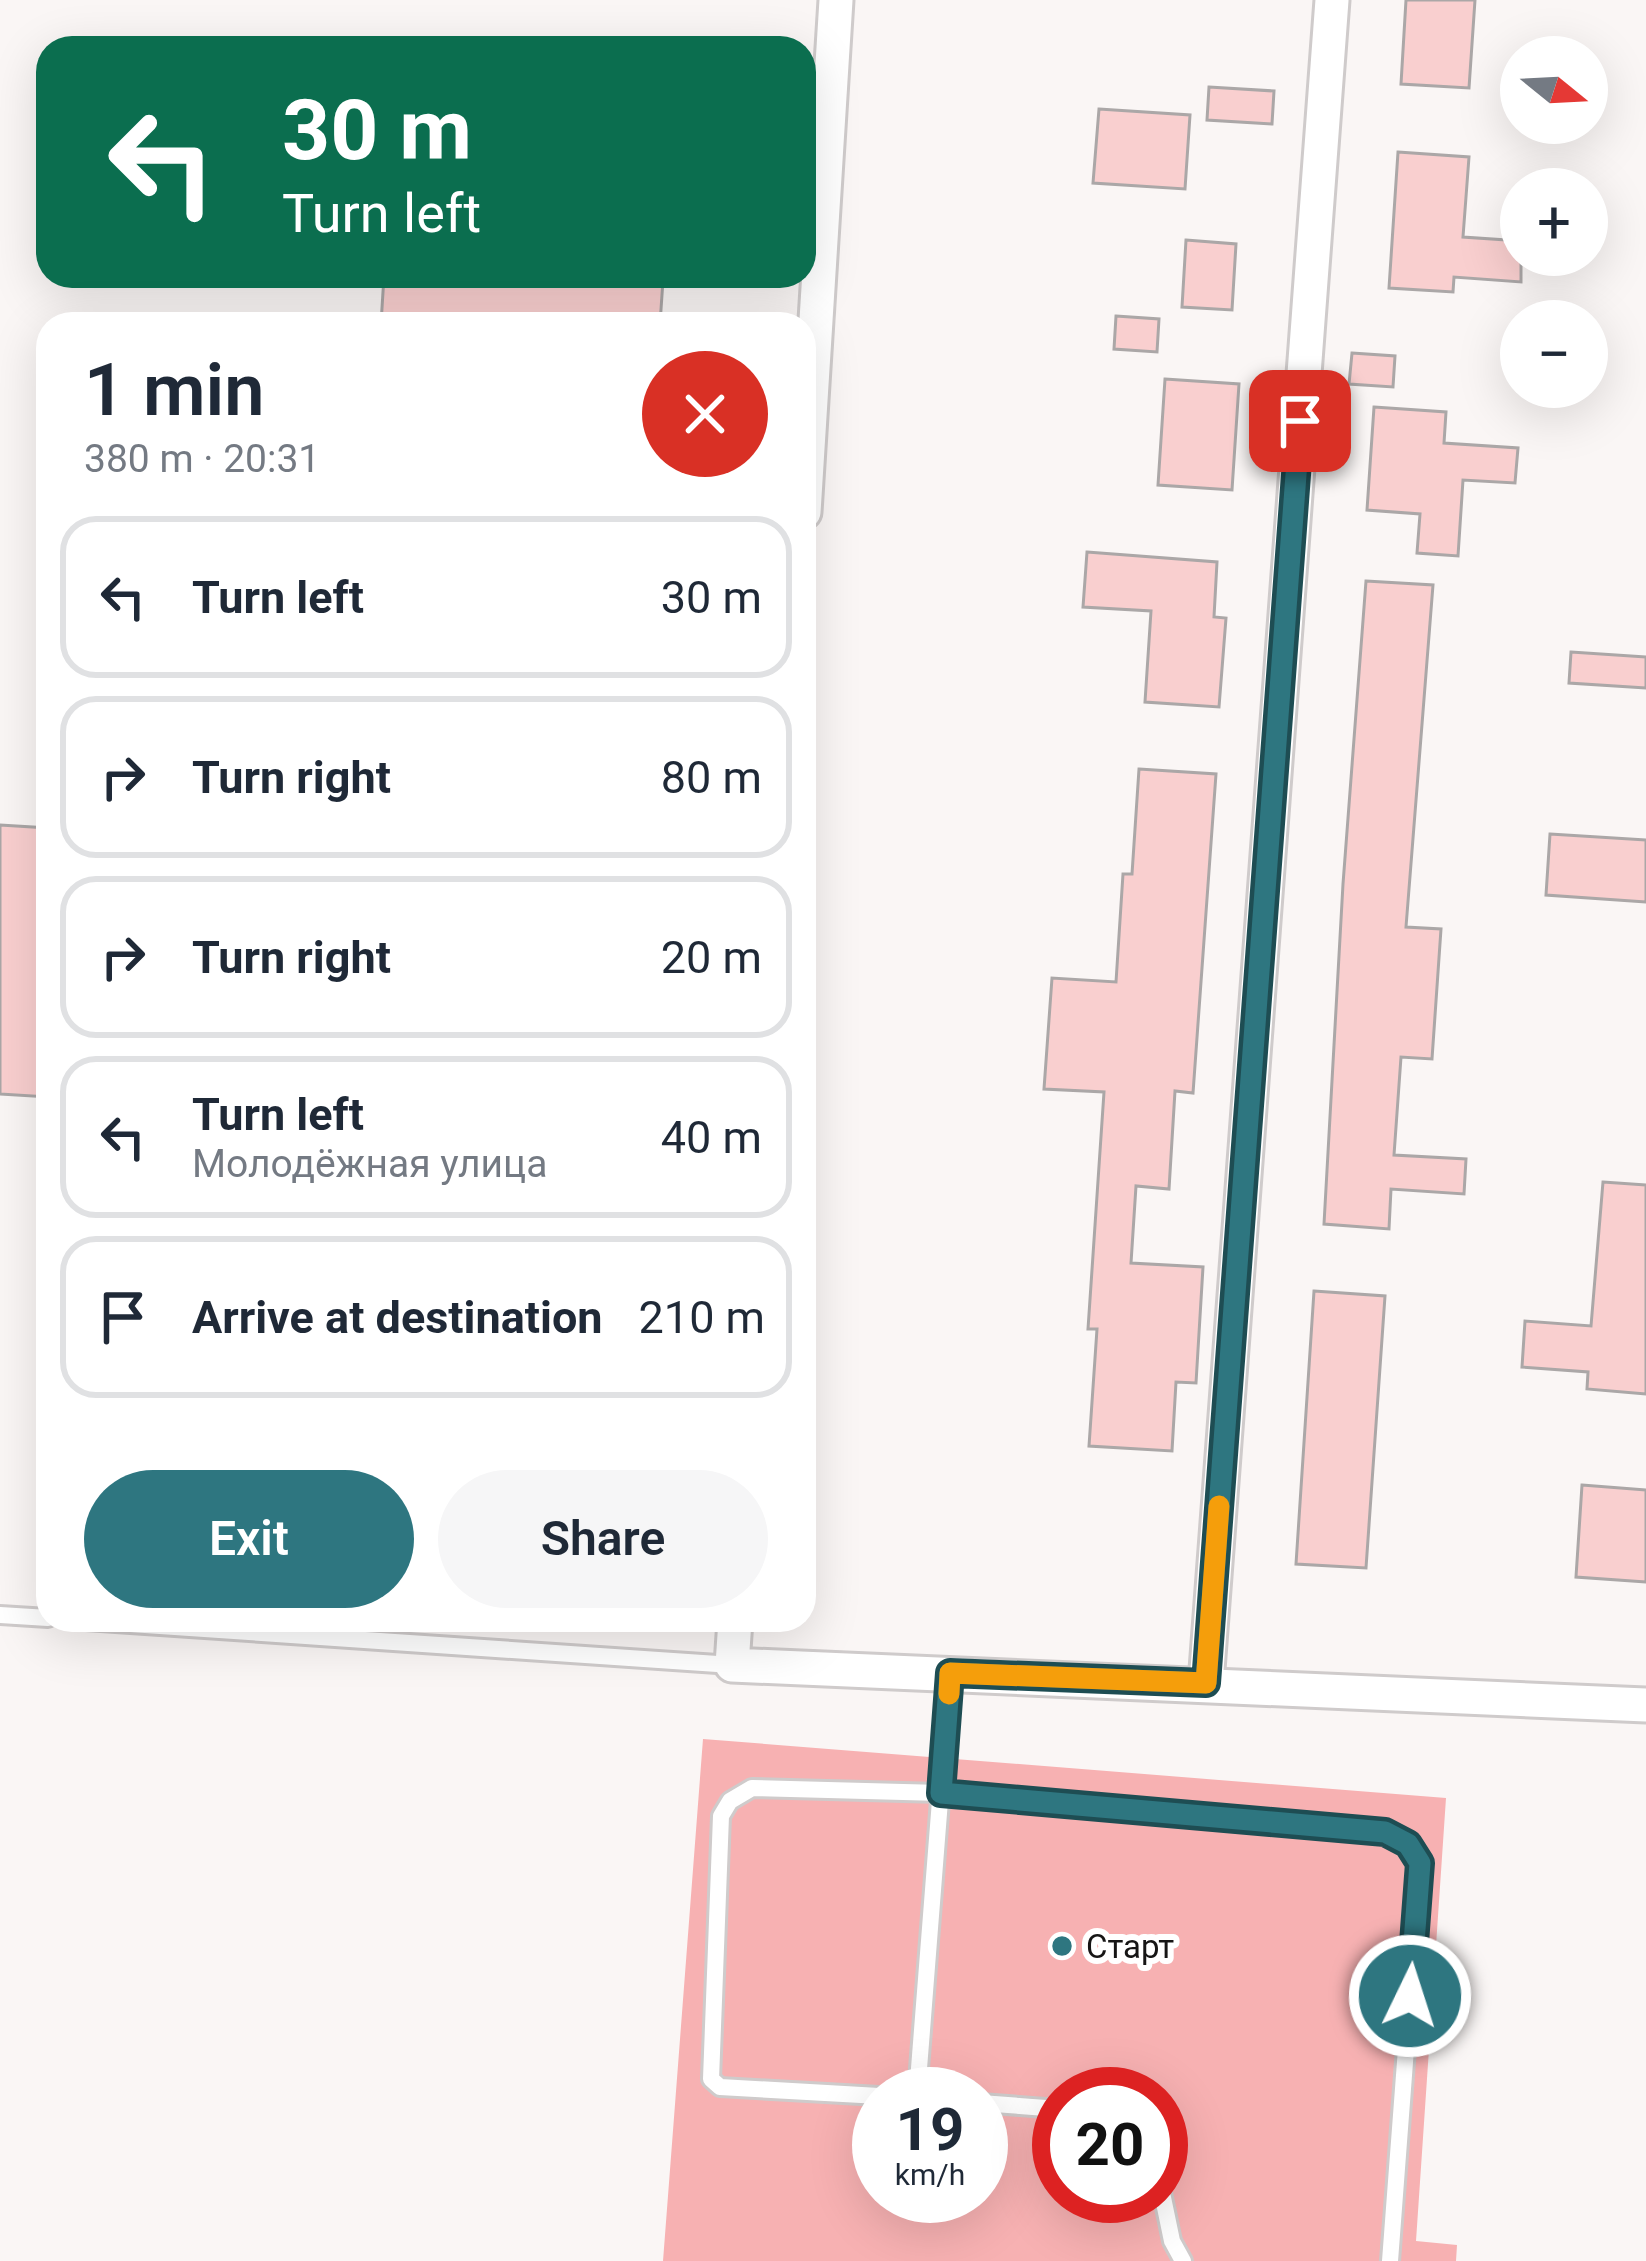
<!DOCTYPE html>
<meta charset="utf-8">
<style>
:root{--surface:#fff;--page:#f6f6f7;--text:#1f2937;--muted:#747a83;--line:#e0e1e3;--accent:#2e7680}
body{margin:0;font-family:Roboto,sans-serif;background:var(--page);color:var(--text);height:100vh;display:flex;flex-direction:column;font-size:45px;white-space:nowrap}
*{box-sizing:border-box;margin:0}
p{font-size:39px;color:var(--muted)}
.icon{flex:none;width:66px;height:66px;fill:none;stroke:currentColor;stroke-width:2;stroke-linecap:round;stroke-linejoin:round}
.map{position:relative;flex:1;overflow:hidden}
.panel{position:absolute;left:36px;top:312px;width:780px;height:1320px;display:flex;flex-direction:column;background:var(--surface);border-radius:36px;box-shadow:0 12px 48px #0002}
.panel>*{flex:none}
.guide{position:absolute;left:36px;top:36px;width:780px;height:252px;border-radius:36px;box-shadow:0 12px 48px #0002;background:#0b6e4f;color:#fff;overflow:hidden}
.needle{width:78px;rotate:108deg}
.tools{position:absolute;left:1500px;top:36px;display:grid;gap:24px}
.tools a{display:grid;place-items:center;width:108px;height:108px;border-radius:50%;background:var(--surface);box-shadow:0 12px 48px #0002;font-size:60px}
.speed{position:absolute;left:852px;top:2067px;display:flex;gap:24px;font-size:60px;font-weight:700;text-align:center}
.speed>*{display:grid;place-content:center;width:156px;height:156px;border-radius:50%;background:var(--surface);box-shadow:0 12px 48px #0002;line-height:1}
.speed small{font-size:30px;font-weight:400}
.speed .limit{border:18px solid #d22;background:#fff;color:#111}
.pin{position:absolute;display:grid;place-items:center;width:102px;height:102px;color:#fff;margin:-51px;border-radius:24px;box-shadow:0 6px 18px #0006}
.me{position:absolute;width:132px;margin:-66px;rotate:4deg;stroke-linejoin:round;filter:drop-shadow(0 0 9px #0008)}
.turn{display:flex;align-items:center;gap:42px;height:252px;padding:0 48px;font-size:54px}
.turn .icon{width:156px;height:156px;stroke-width:2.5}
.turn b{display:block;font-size:84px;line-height:102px}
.round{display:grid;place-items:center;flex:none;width:126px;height:126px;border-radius:63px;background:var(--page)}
.summary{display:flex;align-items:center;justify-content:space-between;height:204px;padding:0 48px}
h1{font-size:72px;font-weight:600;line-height:90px}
.action{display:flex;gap:24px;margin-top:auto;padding:24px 48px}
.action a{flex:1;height:138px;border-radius:72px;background:var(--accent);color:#fff;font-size:48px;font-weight:600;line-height:138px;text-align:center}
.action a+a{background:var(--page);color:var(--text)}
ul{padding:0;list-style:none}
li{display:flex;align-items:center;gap:36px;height:162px;margin:0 24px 18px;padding:0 24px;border:6px solid var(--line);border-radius:36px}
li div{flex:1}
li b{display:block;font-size:45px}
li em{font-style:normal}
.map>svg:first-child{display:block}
.green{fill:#f7b1b2;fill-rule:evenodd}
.building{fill:#f9cfcf;stroke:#aba7a7;stroke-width:3}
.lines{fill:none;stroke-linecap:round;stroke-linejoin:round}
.lane-casing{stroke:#cfcbcb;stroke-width:22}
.street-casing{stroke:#cfcbcb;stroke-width:39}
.lane{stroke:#fff;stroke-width:16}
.street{stroke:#fff;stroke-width:33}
.route-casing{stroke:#1e4d53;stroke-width:30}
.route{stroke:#2e7680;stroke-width:21}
.slow{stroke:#f59e0b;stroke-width:21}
.poi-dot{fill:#2e7680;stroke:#fff;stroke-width:4.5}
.labels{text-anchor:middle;stroke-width:12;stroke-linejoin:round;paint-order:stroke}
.poi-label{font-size:33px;fill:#161515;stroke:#fff;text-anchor:start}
</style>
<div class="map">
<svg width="1646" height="2261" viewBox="0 0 1646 2261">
<rect width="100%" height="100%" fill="#faf6f5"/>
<path class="green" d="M703 1739 1446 1798 1416 2241 1457 2245 1456 2261H663ZM879 2094H981V2196H879ZM1059 2094H1161V2196H1059Z"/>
<g class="building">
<path d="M1406 0H1475L1469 88 1401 84Z"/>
<path d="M1209 87 1274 91 1272 124 1207 120Z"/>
<path d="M1099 109 1190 115 1185 189 1093 183Z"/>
<path d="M1398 152 1469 157 1463 237 1521 241V282L1454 277 1453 292 1389 288Z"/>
<path d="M1186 240 1236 244 1232 310 1182 307Z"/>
<path d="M384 276 663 280 660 324H381Z"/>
<path d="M1116 316 1159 319 1157 352 1114 349Z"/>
<path d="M1352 353 1395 356 1393 387 1349 384Z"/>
<path d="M1165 379 1239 384 1232 490 1158 485Z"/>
<path d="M1374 407 1446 412 1444 443 1518 448 1515 483 1463 480 1458 556 1417 553 1420 514 1367 510Z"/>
<path d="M1087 552 1217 562 1214 617 1226 618 1219 707 1145 702 1151 611 1083 607Z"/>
<path d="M1366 581 1433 585 1406 927 1441 929 1432 1059 1401 1057 1394 1155 1466 1159 1464 1194 1391 1189 1389 1229 1324 1224 1343 884Z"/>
<path d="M1571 652 1646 657V688L1569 683Z"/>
<path d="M1139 769 1216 774 1193 1093 1175 1091 1169 1189 1136 1186 1131 1263 1203 1267 1196 1383 1176 1382 1172 1451 1089 1446 1097 1329H1088L1104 1092 1044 1089 1052 978 1116 982 1123 874H1132Z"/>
<path d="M0 825 48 828V1097L0 1094Z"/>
<path d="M1550 834 1646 840V902L1546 895Z"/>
<path d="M1603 1182 1646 1185V1394L1587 1389 1588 1372 1522 1367 1525 1321 1591 1326Z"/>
<path d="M1314 1291 1385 1296 1366 1568 1296 1564Z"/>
<path d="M1582 1485 1646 1490V1582L1576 1577Z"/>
</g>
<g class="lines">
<g class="lane-casing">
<g id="lane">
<path d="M0 1615 48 1618"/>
<path d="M71 1620 732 1665"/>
<path d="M917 2094 950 1673"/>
<path d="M879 2096 720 2087 711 2079 721 1816 730 1801 752 1788 941 1793 1385 1832 1408 1844 1420 1863 1390 2261"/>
<path d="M981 2103 1059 2109"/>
<path d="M1161 2188 1172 2241 1183 2261"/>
</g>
</g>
<g class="street-casing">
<g id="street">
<path d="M804 512 836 0"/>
<path d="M735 1620 732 1665 1646 1705"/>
<path d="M1206 1683 1332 0"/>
</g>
</g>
<use href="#lane" class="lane"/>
<use href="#street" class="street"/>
</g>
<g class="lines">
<g class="route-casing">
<path id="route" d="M1300 421 1206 1683 950 1673 941 1793 1385 1832 1408 1844 1420 1863 1410 1996"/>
</g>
<use href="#route" class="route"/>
<path class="slow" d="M949 1694 950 1673 1206 1683 1219 1506"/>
</g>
<circle class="poi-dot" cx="1062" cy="1946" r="12"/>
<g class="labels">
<g class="poi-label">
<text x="1086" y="1958">Старт</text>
</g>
</g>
</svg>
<div class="tools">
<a><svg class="needle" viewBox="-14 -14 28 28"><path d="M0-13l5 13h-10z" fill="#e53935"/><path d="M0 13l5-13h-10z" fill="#747a83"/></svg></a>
<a>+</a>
<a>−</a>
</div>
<div class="speed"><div>19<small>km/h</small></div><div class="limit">20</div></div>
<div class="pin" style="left:1300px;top:421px;background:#d93025"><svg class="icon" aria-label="arrive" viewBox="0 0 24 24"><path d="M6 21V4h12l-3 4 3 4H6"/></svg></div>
<svg class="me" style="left:1410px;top:1996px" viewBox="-20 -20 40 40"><circle r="17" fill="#2e7680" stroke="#fff" stroke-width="3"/><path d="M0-11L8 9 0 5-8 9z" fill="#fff"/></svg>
<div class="guide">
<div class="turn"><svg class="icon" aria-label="left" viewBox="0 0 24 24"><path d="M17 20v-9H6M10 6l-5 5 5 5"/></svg><div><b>30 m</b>Turn left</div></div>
</div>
<section class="panel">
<div class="summary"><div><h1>1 min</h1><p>380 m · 20:31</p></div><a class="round" style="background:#d93025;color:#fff"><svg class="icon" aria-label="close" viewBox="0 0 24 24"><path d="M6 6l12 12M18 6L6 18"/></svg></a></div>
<ul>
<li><svg class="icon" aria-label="left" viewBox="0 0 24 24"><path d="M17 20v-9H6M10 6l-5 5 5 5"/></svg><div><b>Turn left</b></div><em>30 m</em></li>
<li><svg class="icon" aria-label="right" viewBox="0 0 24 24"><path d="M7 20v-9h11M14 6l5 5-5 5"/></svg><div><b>Turn right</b></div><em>80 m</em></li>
<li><svg class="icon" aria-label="right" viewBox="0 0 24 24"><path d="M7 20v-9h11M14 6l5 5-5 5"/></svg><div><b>Turn right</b></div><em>20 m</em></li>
<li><svg class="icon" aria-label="left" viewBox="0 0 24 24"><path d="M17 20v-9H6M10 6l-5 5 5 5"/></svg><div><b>Turn left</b><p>Молодёжная улица</p></div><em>40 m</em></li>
<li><svg class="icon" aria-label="arrive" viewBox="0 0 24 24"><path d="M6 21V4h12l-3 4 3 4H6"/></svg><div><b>Arrive at destination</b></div><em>210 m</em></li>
</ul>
<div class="action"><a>Exit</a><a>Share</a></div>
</section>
</div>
